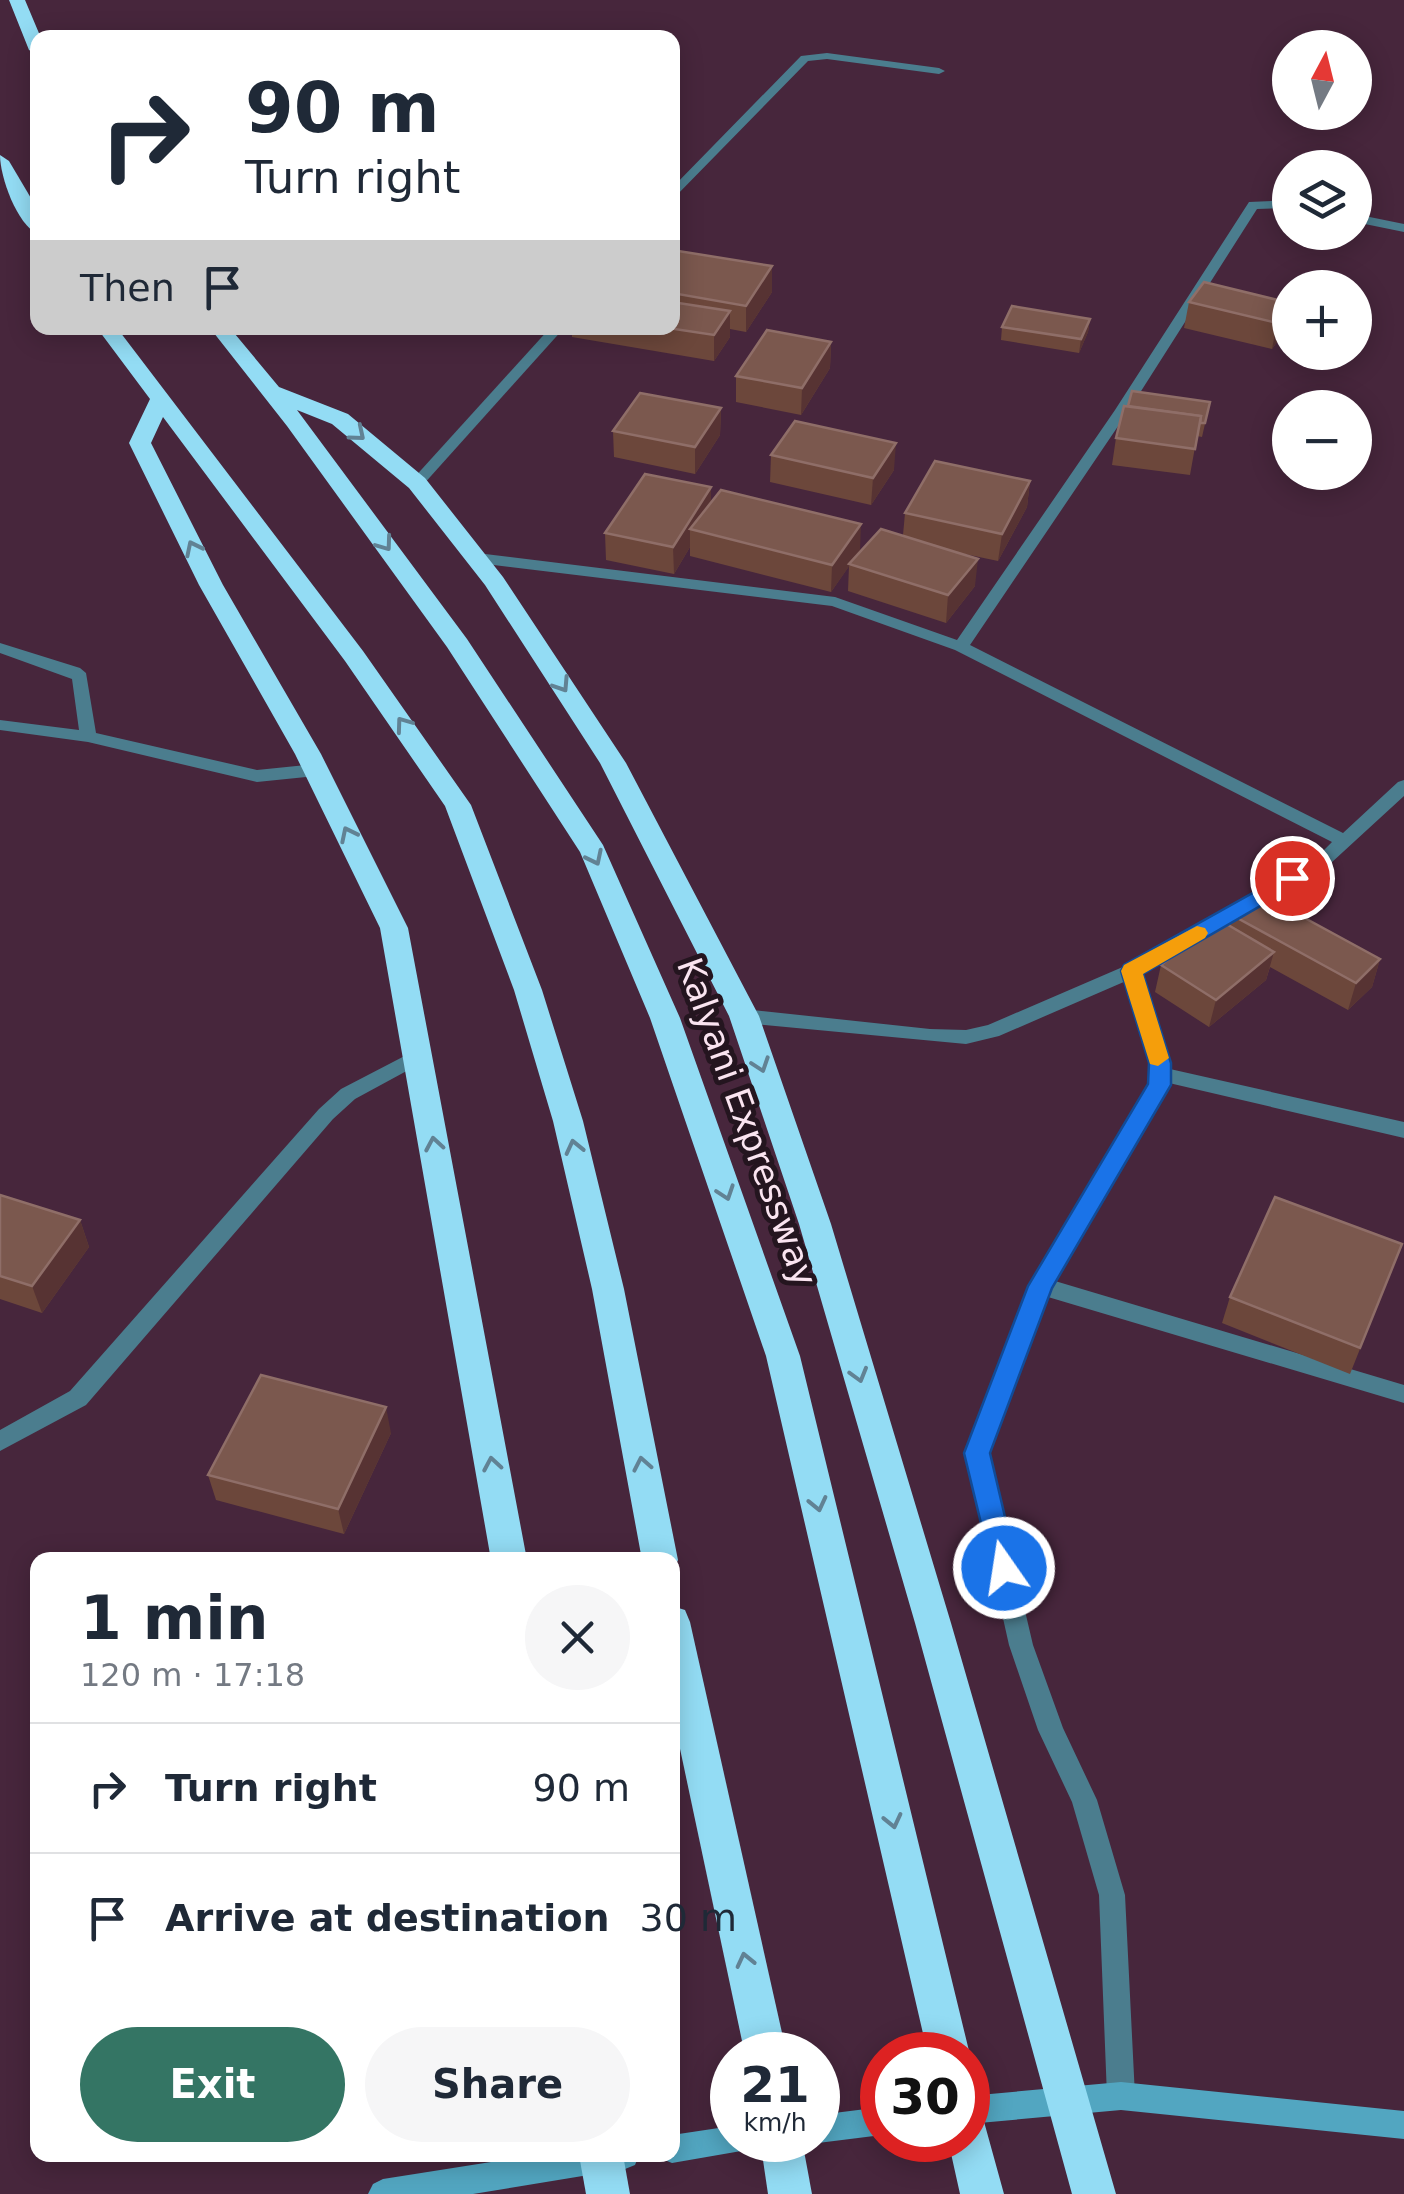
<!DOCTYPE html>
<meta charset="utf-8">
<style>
:root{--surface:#fff;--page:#f6f6f7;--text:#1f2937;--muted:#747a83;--line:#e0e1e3;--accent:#347564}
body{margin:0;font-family:"DejaVu Sans",sans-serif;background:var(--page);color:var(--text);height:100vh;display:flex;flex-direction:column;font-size:38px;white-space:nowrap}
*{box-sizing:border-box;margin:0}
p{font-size:32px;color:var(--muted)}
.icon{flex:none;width:55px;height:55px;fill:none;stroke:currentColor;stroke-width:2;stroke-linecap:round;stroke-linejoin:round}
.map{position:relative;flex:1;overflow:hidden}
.panel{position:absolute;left:30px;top:1552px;width:650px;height:610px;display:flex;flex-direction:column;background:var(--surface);border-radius:20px;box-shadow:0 5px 25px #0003}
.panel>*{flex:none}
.top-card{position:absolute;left:30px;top:30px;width:650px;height:305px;border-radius:20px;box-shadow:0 5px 25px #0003;background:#fff;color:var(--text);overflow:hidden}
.needle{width:65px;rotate:7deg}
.tools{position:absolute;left:1272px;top:30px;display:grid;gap:20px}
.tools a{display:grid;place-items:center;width:100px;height:100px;border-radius:50%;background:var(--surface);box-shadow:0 5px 25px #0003;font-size:50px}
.speed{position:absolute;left:710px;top:2032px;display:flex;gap:20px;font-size:50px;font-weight:700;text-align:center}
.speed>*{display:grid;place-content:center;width:130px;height:130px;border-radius:50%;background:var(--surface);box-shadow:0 5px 25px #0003;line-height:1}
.speed small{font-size:25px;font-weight:400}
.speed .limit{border:15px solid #d22;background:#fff;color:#111}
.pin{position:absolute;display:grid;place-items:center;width:85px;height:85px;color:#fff;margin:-42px;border:5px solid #fff;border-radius:50%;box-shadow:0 2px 10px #0007}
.me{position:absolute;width:110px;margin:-55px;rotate:347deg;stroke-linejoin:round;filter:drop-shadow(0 0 8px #0008)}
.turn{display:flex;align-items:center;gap:35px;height:210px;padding:0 50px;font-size:45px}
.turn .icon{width:130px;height:130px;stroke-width:2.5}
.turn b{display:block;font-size:70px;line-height:85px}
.then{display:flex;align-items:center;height:95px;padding:0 50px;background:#0003;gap:20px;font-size:38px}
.round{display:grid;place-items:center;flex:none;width:105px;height:105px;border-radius:52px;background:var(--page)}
.overview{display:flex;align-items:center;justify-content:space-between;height:170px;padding:0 50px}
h1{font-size:60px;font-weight:600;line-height:75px}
.cta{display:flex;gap:20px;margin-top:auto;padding:20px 50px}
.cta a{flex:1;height:115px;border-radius:60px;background:var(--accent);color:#fff;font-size:40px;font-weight:600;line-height:115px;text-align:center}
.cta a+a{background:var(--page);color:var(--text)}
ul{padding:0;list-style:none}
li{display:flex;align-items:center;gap:30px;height:130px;padding:0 50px;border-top:2px solid var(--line)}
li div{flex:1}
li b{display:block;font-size:38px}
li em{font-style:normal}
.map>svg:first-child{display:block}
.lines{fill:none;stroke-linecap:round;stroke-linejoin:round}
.street{fill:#4b7d8e;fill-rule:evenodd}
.secondary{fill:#52a6c1;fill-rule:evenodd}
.highway{fill:#93dcf4;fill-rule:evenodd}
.wall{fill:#6c473b}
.shaded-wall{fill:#573333}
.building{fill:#7b584e;stroke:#8f6e68;stroke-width:2.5}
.oneway{stroke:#618294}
.route{fill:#1a73e8;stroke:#114b97;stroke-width:2.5}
.slow{fill:#f59e0b}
.labels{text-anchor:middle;stroke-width:10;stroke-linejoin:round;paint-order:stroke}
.street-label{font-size:35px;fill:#fae4f0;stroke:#24151f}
</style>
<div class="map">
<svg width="1404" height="2194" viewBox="0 0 1404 2194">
<rect width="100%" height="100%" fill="#47263c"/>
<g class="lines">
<g class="street">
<path d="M827 53 939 68 945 71 939 74 827 59 808 61 672 200V188L801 56Z"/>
<path d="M1290 200V208L1257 209 1129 410 970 645 1343 833 1398 782 1404 780V796L1331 863 1142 974 1170 1069 1404 1122V1138L1169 1083 1055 1281 1404 1385V1403L1048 1297 988 1453 1033 1645 1063 1728 1097 1800 1125 1895 1135 2096 1131 2106 1121 2110 1111 2106 1107 2096 1099 1895 1072 1802 1038 1730 1009 1645 966 1453 1030 1286 1149 1085 1150 1063 1126 981 999 1036 966 1044 744 1023 734 1016 744 1009 930 1029 966 1030 988 1025 1125 966 1319 855 1332 842 955 650 832 606 477 563 469 558 477 553 835 597 957 640 1115 410 1249 202Z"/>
<path d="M1355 214 1404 224V232L1355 222Z"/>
<path d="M550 328H564L422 486H412V480Z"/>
<path d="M0 643 80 668 86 673 96 733 257 770 316 764 325 770 316 776 257 782 88 742 0 730V720L79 730 72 679 0 653Z"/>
<path d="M418 1049 425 1051 428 1056 425 1061 355 1099 333 1119 86 1405 0 1451V1430L70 1391 319 1109 341 1089Z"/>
</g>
<g class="secondary">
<path d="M1121 2082 1404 2111V2139L1121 2110 968 2124V2096Z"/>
<path d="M882 2107V2135L818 2143 810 2140H818V2115Z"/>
<path d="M732 2126V2140H751L747 2150 672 2163 662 2159 660 2155H672V2135Z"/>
<path d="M536 2155H639L635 2165 625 2169 473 2194H368L373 2184 383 2179Z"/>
</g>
<g class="highway">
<path d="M9 0H25L41 38H38V55L29 50Z"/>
<path d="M0 155 9 161 38 210V234C17 225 0 177 0 155Z"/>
<path d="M97 328H117L363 651 471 805 542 990 583 1121 624 1289 678 1560 673 1571 672 1560H642L592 1289 553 1121 514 990 445 806 345 661 163 417 151 443 223 585 321 754 408 928 527 1560H491L380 928 295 754 199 585 129 443 150 399Z"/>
<path d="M210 328H230L279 387 348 414 425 478 503 577 626 763 759 1016 831 1224 951 1623 1116 2194H1072L915 1623 799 1224 729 1016 600 763 485 585 409 488 332 424 297 410 467 639 603 845 680 1018 800 1356 970 2055 968 2061V2055H928L766 1356 650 1018 580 852 447 647 287 426Z"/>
<path d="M672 1606 685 1610 690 1622 787 2055H745L672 1711Z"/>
<path d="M968 2112 983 2118 1004 2194H960L948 2140H968Z"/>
<path d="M760 2140H802L812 2194H768Z"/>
<path d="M579 2155H623L630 2194H586Z"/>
</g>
</g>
<g class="wall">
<path d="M672 250 772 292 746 332 730 329V337L714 361 572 337V328H672Z"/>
<path d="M1189 302 1290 303V309L1286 329 1272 349 1184 328Z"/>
<path d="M1090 319 1088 332 1079 353 1001 340 1002 327Z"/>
<path d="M831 342 830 368 801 415 736 402V376Z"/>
<path d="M1210 402 1202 437 1197 436 1190 475 1112 465 1116 438Z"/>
<path d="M721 408 720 435 695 474 614 457 613 431Z"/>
<path d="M771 455 894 470 871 505 770 482Z"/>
<path d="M1030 481 1027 507 998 561 960 553 975 586 946 623 848 591 849 566 831 592 690 556V547L674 574 606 560 605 533 711 487V503L860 551 854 559 903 535 905 513Z"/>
<path d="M1230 914 1380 959 1372 987 1348 1010 1270 967 1266 980 1209 1027 1155 992 1161 965 1228 924Z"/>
<path d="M0 1195 80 1220 89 1247 42 1313 0 1299Z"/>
<path d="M1402 1244 1350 1374 1222 1323 1230 1297Z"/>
<path d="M391 1433 344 1534 216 1500 208 1475Z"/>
</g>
<g class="shaded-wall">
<path d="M772 266V292L746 332V306Z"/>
<path d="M1290 305 1286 329 1272 349 1277 323Z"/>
<path d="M730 311V337L714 361V335Z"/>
<path d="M1090 319 1088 332 1079 353 1081 339Z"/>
<path d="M831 342 830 368 801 415 802 388Z"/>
<path d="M721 408 720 435 695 474V447Z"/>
<path d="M896 443 894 470 871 505 873 478Z"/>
<path d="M1030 481 1027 507 998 561 1002 534Z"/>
<path d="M711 487V514L690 529V547L674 574 673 547Z"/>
<path d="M861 524 860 551 831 592 832 565Z"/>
<path d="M978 559 975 586 946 623 948 595Z"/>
<path d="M1274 952 1266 980 1209 1027 1216 1000Z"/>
<path d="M1380 959 1372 987 1348 1010 1356 983Z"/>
<path d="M80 1220 89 1247 42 1313 32 1286Z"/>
<path d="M386 1407 391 1433 344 1534 338 1509Z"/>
</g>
<g class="building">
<path d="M672 250 772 266 746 306 672 293Z"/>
<path d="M1204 282 1290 303V305L1277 323 1189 302Z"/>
<path d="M672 302 730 311 714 335 668 328H672Z"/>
<path d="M1012 306 1090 319 1081 339 1002 327Z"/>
<path d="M767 330 831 342 802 388 736 376Z"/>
<path d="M1132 391 1210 402 1205 423H1200L1201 416 1128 406Z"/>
<path d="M640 393 721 408 695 447 613 431Z"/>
<path d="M1124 406 1201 416 1195 449 1116 438Z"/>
<path d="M795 421 896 443 873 478 771 455Z"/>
<path d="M935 461 1030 481 1002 534 905 513Z"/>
<path d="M645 474 711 487 673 547 605 533Z"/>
<path d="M721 490 861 524 832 565 690 529Z"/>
<path d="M881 529 978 559 948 595 849 564Z"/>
<path d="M1255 891 1380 959 1356 983 1230 914Z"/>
<path d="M1218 919 1274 952 1216 1000 1161 965Z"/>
<path d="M0 1195 80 1220 32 1286 0 1276Z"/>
<path d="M1275 1197 1402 1244 1360 1348 1230 1297Z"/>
<path d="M261 1375 386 1407 338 1509 208 1475Z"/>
</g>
<defs><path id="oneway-chevron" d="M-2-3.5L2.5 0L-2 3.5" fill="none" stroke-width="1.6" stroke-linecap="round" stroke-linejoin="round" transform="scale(2.5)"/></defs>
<g class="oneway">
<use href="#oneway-chevron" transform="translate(358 434) rotate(40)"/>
<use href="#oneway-chevron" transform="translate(385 544) rotate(54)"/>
<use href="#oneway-chevron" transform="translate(193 548) rotate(-116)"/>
<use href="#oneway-chevron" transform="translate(562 685) rotate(57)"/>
<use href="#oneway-chevron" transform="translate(403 724) rotate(-126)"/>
<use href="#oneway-chevron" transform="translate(348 834) rotate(-116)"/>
<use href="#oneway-chevron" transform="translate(595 858) rotate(64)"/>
<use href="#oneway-chevron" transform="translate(761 1065) rotate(71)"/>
<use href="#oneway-chevron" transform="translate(434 1144) rotate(-100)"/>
<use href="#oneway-chevron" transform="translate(574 1147) rotate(-103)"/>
<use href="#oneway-chevron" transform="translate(726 1193) rotate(71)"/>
<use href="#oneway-chevron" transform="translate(859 1375) rotate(74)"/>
<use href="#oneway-chevron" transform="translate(492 1464) rotate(-100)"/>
<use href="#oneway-chevron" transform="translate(642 1464) rotate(-101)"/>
<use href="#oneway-chevron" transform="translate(818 1504) rotate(77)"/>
<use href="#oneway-chevron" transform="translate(893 1821) rotate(77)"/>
<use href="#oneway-chevron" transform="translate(745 1960) rotate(-103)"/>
</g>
<path class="route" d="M1292 871 1300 873 1303 878 1300 883 1143 974 1171 1063V1085L1052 1288 990 1453 1017 1568 1013 1577 1004 1580 994 1577 964 1453 1028 1286 1148 1084 1149 1063 1121 971 1124 965Z"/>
<path class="slow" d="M1197 926 1205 928 1208 933 1205 938 1143 974 1169 1058 1158 1066 1150 1064 1121 971 1124 965Z"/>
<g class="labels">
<g class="street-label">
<text transform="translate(747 1122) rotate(70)" y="12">Kalyani Expressway</text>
</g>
</g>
</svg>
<div class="tools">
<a><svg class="needle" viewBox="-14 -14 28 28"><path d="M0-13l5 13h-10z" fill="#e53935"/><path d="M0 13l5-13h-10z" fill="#747a83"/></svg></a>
<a><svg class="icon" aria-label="layers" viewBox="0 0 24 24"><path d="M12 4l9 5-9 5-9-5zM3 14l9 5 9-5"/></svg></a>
<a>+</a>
<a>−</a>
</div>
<div class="speed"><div>21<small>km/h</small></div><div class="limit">30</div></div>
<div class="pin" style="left:1292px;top:878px;background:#d93025"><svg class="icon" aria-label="arrive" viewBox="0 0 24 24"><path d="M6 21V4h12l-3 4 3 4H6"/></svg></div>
<svg class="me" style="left:1004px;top:1568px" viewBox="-20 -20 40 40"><circle r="17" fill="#1a73e8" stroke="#fff" stroke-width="3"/><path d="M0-11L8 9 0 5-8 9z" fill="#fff"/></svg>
<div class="top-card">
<div class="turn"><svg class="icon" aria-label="right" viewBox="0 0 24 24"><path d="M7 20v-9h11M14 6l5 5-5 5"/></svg><div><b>90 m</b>Turn right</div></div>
<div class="then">Then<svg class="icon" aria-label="arrive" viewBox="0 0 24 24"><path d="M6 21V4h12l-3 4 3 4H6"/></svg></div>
</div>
<section class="panel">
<div class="overview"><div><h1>1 min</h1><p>120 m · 17:18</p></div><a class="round"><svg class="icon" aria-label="close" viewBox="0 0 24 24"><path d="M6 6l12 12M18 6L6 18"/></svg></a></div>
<ul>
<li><svg class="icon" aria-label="right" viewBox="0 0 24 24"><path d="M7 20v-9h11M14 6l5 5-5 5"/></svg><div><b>Turn right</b></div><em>90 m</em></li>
<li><svg class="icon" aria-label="arrive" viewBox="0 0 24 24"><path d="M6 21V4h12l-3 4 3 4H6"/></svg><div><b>Arrive at destination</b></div><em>30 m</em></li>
</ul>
<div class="cta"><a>Exit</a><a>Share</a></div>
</section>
</div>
